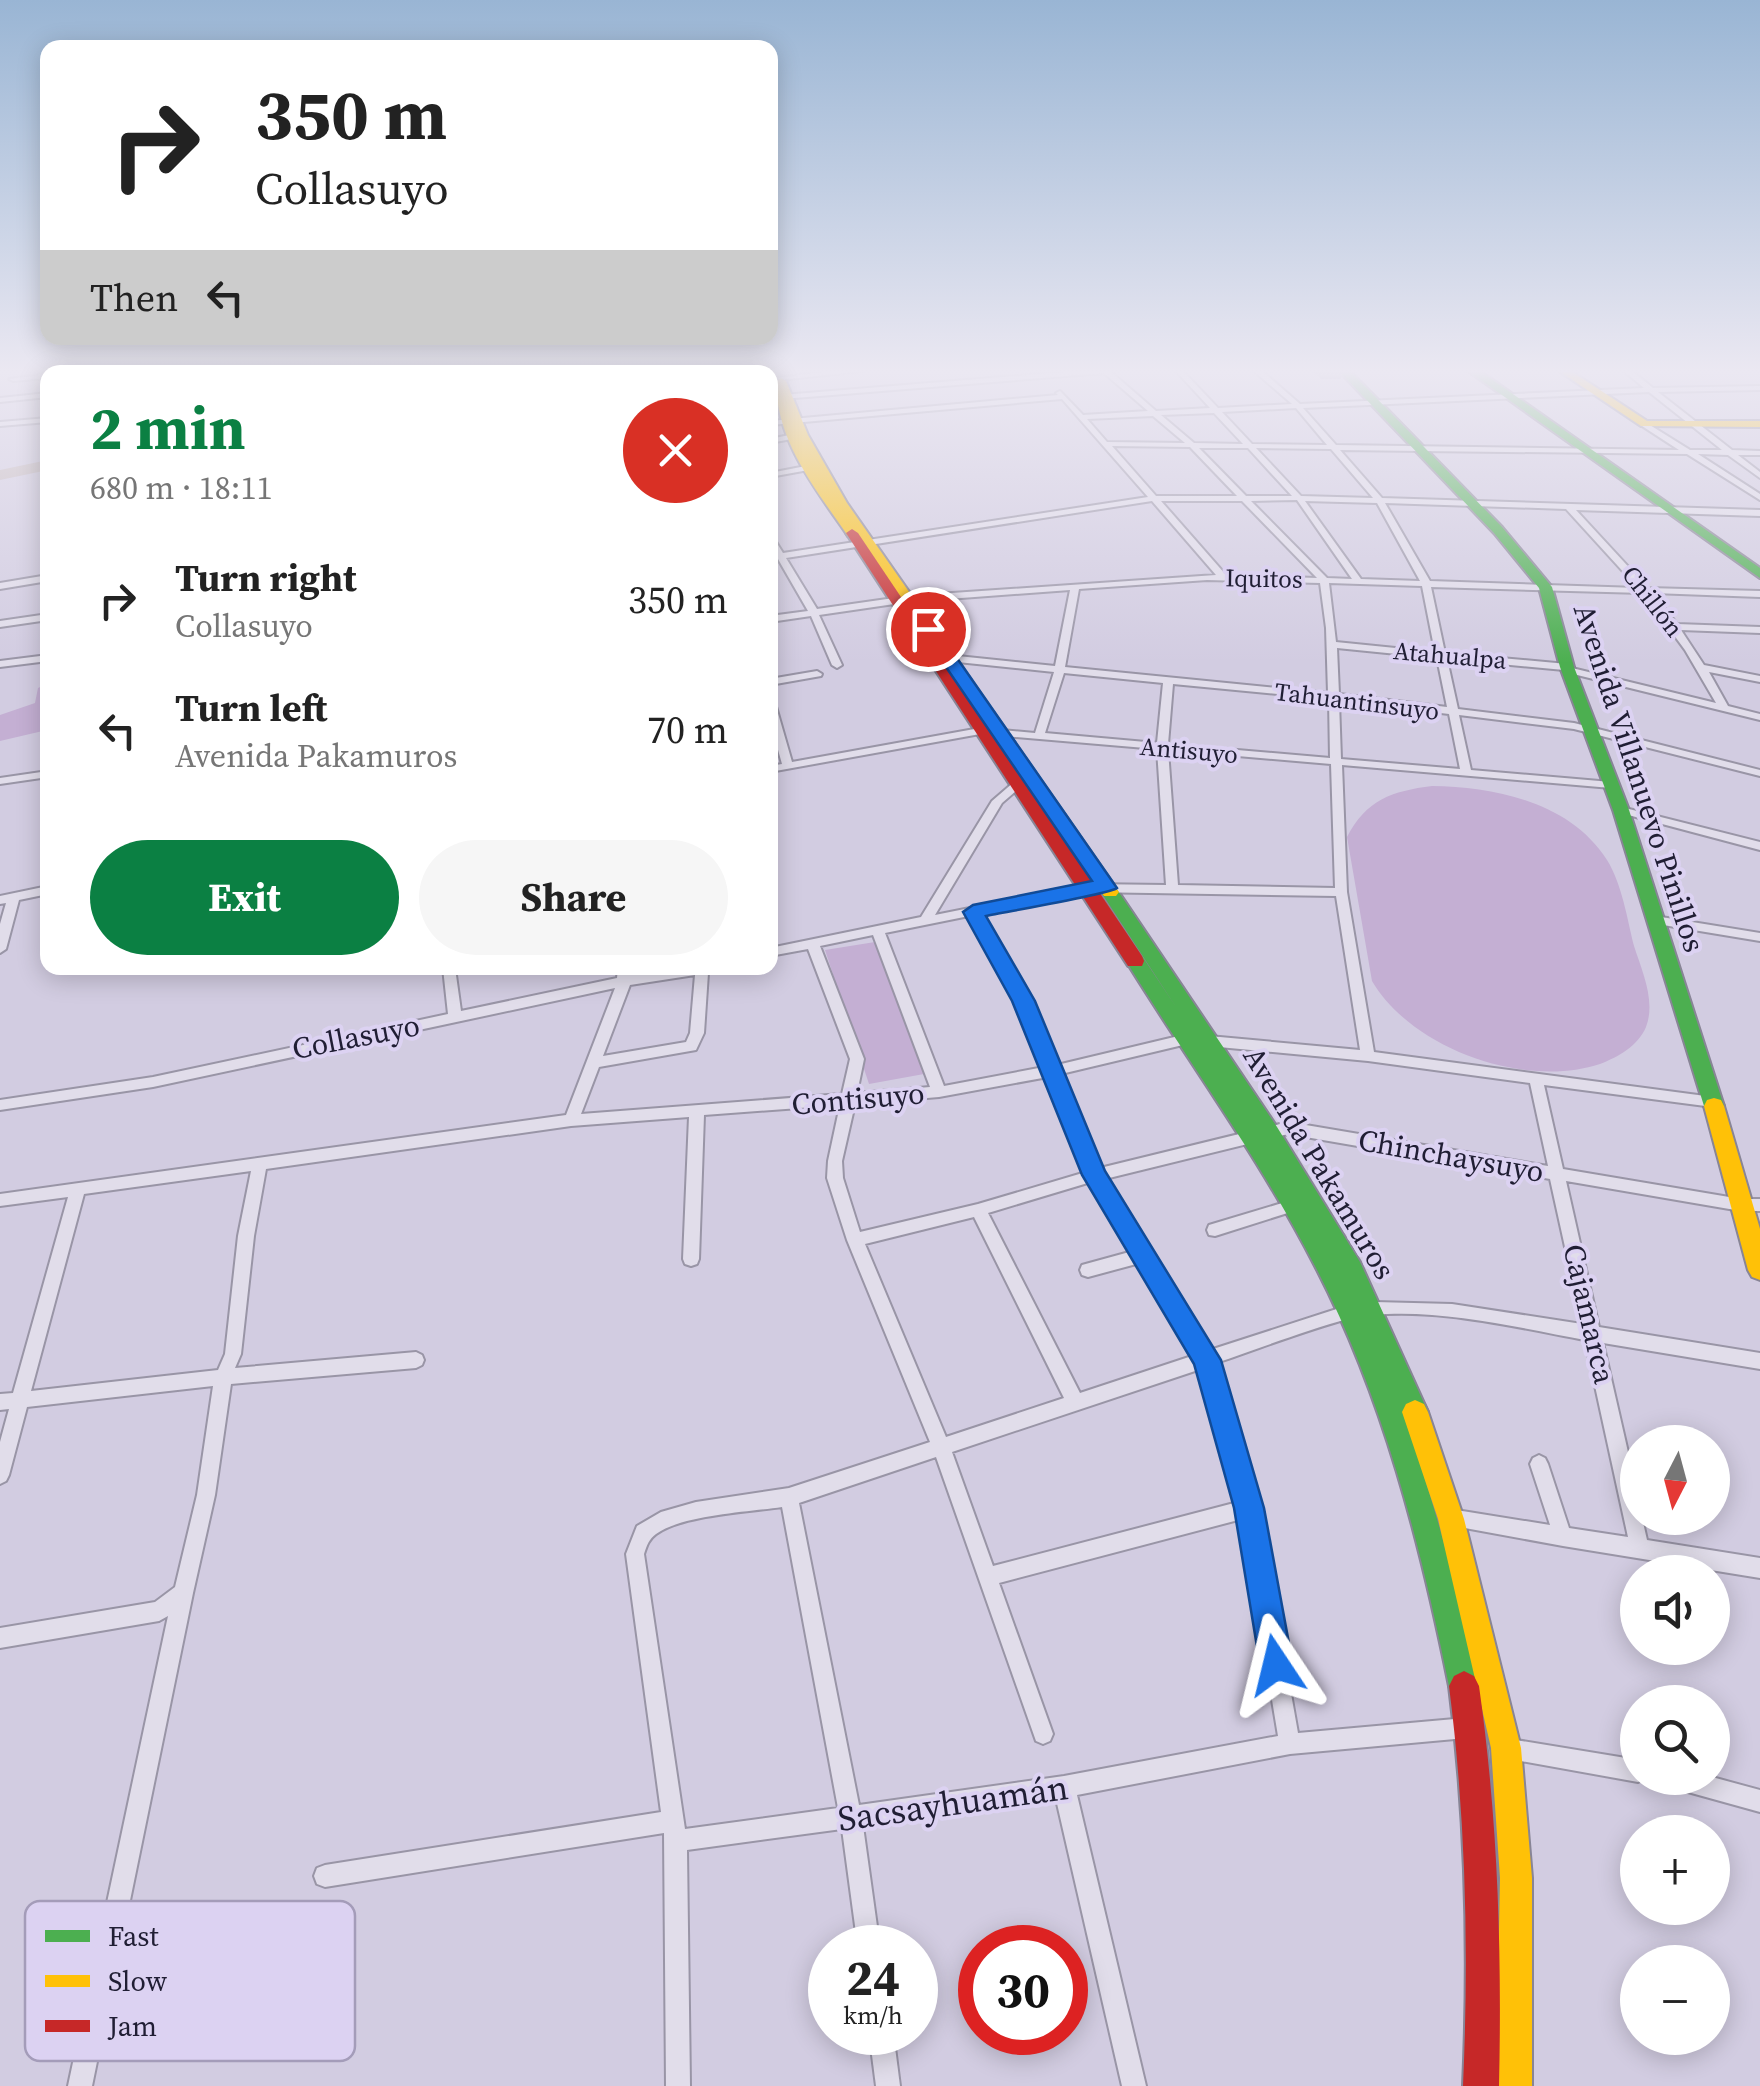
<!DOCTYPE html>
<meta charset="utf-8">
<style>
:root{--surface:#fff;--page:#f6f6f6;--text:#222;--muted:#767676;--accent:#0b8043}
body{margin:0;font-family:"Source Serif 4",serif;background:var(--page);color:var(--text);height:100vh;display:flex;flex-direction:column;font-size:38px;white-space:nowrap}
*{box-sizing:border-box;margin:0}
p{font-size:32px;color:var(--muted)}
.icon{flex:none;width:55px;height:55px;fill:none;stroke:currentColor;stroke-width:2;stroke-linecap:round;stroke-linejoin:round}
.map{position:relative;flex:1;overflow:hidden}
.sheet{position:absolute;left:40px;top:365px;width:738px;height:610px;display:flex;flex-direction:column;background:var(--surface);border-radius:20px;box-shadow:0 5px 25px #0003}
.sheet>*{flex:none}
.banner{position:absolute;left:40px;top:40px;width:738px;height:305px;border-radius:20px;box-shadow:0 5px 25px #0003;background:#fff;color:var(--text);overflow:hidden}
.needle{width:65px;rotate:186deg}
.fabs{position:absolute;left:1620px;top:1425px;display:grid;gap:20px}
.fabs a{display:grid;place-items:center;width:110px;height:110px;border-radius:50%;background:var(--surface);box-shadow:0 5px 25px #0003;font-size:50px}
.speed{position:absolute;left:808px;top:1925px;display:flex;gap:20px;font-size:50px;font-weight:700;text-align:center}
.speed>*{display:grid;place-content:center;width:130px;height:130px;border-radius:50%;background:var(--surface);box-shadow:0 5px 25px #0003;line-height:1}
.speed small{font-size:25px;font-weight:400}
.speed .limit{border:15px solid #d22;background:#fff;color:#111}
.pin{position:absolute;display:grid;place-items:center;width:85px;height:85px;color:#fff;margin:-42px;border:5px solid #fff;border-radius:50%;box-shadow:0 2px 10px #0007}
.me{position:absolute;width:110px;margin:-55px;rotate:350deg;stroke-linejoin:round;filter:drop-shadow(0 0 8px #0008)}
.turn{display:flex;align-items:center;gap:35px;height:210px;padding:0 50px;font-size:45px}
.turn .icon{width:130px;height:130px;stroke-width:2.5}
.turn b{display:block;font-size:70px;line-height:85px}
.then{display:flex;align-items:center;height:95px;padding:0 50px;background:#0003;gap:20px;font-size:38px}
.round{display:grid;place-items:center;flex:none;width:105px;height:105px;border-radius:52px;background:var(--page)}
.summary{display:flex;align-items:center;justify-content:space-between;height:170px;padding:0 50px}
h1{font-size:60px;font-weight:700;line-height:75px;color:var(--accent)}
.button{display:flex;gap:20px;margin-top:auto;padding:20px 50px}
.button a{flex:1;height:115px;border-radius:60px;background:var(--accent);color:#fff;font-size:40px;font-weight:700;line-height:115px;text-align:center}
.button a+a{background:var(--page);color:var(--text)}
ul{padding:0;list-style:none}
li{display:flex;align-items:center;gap:30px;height:130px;padding:0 50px}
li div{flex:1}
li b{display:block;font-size:38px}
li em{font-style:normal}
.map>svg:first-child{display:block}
.green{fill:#c4afd3}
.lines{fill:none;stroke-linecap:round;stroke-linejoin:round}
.river{fill:#c3b6b7;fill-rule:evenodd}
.street-casing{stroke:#9995a6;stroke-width:4}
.fast-casing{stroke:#888596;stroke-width:4}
.slow-casing{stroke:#888596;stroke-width:4}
.jam-casing{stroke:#888596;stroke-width:4}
.street{fill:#e1ddea;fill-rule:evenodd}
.fast{fill:#4caf50;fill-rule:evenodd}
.slow{fill:#ffc107;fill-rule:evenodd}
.jam{fill:#c62828;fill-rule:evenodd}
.wall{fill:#9795a9}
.route{fill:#1a73e8;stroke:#114b97;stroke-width:2.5}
.labels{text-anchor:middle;stroke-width:8;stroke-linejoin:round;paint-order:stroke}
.far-street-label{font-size:25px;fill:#201e34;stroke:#dcd2f2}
.street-label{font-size:30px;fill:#201e34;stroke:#dcd2f2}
.near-street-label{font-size:35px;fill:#201e34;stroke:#dcd2f2}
.key{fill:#dcd2f2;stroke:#a49cb9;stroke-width:2.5}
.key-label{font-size:28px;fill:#201e34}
</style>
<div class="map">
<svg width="1760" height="2086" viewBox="0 0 1760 2086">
<rect width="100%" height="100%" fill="#d2cce1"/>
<g class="green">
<path d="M47 684V730L0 741V715L35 703 38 688Z"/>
<path d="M1432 786C1495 787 1570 802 1607 860 1622 884 1627 918 1634 946 1642 971 1656 1001 1646 1027 1638 1046 1618 1057 1600 1064 1525 1089 1412 1049 1372 981L1347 837C1366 800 1392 791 1432 786Z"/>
<path d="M875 942 924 1074 869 1084 825 950Z"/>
</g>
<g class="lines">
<path class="river" d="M48 460V470L0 480V470Z"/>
<g class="street-casing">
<g id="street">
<path d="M84 371H98L99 372H84Z"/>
<path d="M178 371H186V372H179Z"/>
<path d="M245 371 244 372H230L231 371Z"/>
<path d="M264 371H272V372H265Z"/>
<path d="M353 371 352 372H341L342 371Z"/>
<path d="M368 371H376L377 372H369Z"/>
<path d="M431 371 430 372H416L417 371Z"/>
<path d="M528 371H536V372H529Z"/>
<path d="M832 371H862L780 380 776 378Z"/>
<path d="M1077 371H1110L1156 411 1210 408 1176 371H1183L1218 408 1292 404 1254 371H1262L1300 404 1644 388 1624 371H1632L1653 388 1760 386V390L1658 392 1732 450 1760 451V455H1738L1760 472V478L1728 455 1698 454 1760 494V500L1687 454 1340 450 1382 498 1760 510V516L1576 510 1648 588 1760 591V597L1653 593 1677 624 1760 627V633L1681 630 1704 665 1760 676V682L1709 672 1728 706 1760 714V720L1565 672 1564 670 1447 659 1458 709 1574 723 1760 770V776L1574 729 1459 715 1471 770 1611 782 1617 785 1611 788 1342 765 1347 892 1374 1052 1713 1097 1718 1098 1720 1102 1718 1106 1713 1107 1544 1085 1563 1169 1741 1199H1760V1211H1741L1566 1181 1599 1327 1760 1353V1369L1603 1343 1638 1496V1518H1642L1647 1540 1760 1558V1578L1563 1546 1443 1524 1441 1518 1443 1512 1450 1509 1550 1525 1530 1464 1533 1458 1539 1455 1545 1458 1548 1464 1569 1528 1628 1537 1585 1340C1515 1327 1418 1303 1348 1319 1306 1330 1258 1349 1216 1363L1258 1508 1298 1733 1466 1718 1473 1721 1476 1728 1473 1735 1466 1738 1290 1754 1077 1795 1146 2086H1122L1056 1799 863 1826 880 1948H858L842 1829 687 1850 690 2086H666L664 1833 325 1887 317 1884 314 1876 317 1868 325 1865 661 1812 626 1554 637 1526 661 1512 696 1502 789 1488 930 1442 847 1240 827 1178 828 1161 840 1105 704 1115 699 1259 697 1264 691 1266 685 1264 683 1259 689 1117 571 1126 266 1169 254 1236 241 1354 235 1368 416 1352 422 1355 424 1360 422 1365 416 1368 231 1384 215 1495 193 1593 92 2086H68L168 1616 159 1621 0 1648V1628L155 1602 175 1587 197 1495 213 1386 27 1407 9 1475 6 1481 0 1484V1442L9 1409 0 1410V1394L13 1393 68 1197 0 1206V1194L566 1115 615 988 153 1087 0 1110V1100L153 1077 448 1014 443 968H455L461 1011 617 978 618 968H630L631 975 680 968H718L717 971 708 973 704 1033 696 1050 599 1067 581 1114 842 1094 850 1059 808 949 770 956V948L921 917 992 801 1014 782H1022L1024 784 1002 803 935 915 1088 884 1166 885 1157 749 980 734 770 772V766L782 764 770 721V700L775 703 792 762 980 728 1035 733 1054 672 948 661 943 658 948 655 1055 666 1070 590 908 602 819 615 842 665 837 668 832 665 811 616 770 622V616L808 611 778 559 770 561V555H775L770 546V536L773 537 783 553 1148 497 1062 399 770 425V421L1058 395 1056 393 1060 391 1083 415 1148 411 1104 373 770 400V396ZM1649 392 1722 450H1690L1645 422 1641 424 1642 426 1679 450 1336 445 1303 408ZM1296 408 1327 445 1252 444 1222 412ZM1214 413 1243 444 1194 443 1161 415ZM1153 416 1185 443 1107 442 1087 419ZM1112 446 1190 447 1237 496H1156ZM1199 448H1248L1292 496H1246ZM1256 448 1331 449 1373 498 1301 496ZM1297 500 1352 579 1327 578 1251 501ZM1152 501 1216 575 908 596 817 609 786 558ZM1161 501H1242L1317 578 1226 575ZM1305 501 1377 503 1420 581 1361 579ZM1385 503 1566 509 1638 588 1430 581ZM1207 580 1320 583 1326 628 1328 693 1065 667 1079 589ZM1329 583 1422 586 1435 652 1336 642ZM1431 587 1643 593 1685 650 1716 703 1572 668 1567 664 1445 653ZM1337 648 1437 658 1447 707 1339 694ZM1064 673 1163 683 1157 743 1045 733ZM1173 684 1329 699 1330 758 1168 744ZM1339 701 1449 714 1460 769 1341 759ZM1168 750 1331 764 1335 888 1178 885ZM1088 892 1336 896 1360 1050 1187 1034 1057 1065 1031 1001 980 914ZM969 916 1017 1001 1044 1067 944 1086 885 933ZM873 935 930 1087 857 1093 864 1059 820 946ZM695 975 690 1033 686 1042 603 1056 630 985ZM1187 1044 1368 1061 1530 1083 1548 1166 1288 1122 1100 1168 1061 1074ZM1048 1077 1086 1172 978 1204 860 1232 843 1178 842 1161 855 1104 939 1097ZM1288 1134 1550 1179 1582 1324 1452 1304 1375 1302 1349 1305 1210 1350 1105 1179ZM251 1171 238 1236 225 1354 218 1370 31 1391 84 1194ZM1091 1182 1133 1251 1082 1265 1080 1270 1082 1275 1088 1277 1140 1263 1195 1355 1080 1393 988 1213ZM974 1217 1064 1398 946 1437 865 1244ZM1201 1369 1238 1502 993 1566 952 1452ZM936 1457 1036 1741 1043 1744 1050 1741 1053 1734 999 1583 1242 1519 1278 1736 1064 1776 859 1805 799 1503ZM782 1507 838 1808 685 1829 644 1554C647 1545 649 1539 656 1534 682 1515 749 1512 782 1507Z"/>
<path d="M48 374V378L13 381 9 379Z"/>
<path d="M48 393V397L0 402V398Z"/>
<path d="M48 418V422L0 426V422Z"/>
<path d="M794 434 798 436 797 438 770 443V439Z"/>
<path d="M811 465 815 467 814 469 770 477V473Z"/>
<path d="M48 575V581L0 589V583Z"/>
<path d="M48 614V620L0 627V621Z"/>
<path d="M48 655V661L0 667V661Z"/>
<path d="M817 671 822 674 821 676 770 685V679Z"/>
<path d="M48 771V777L0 784V778Z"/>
<path d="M1621 807 1760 842V850L1617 812 1615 810Z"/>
<path d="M48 886V894L19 900 6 949 0 953V924L6 903 0 904V896Z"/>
<path d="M1655 916 1760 933V941L1651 923 1649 920Z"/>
<path d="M1292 1200 1297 1202 1300 1206 1297 1210 1215 1236 1209 1235 1207 1230 1209 1225Z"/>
<path d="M1510 1739 1638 1760V1778H1646L1638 1782 1510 1759 1503 1756 1500 1749 1503 1742Z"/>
<path d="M1712 1777 1760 1790V1812L1677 1789 1670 1785 1666 1778Z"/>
<path d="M869 2032H893L900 2086H876Z"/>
</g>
</g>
<g class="fast-casing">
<g id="fast">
<path d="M1339 371H1350L1502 527 1552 587 1574 667 1629 810 1724 1106 1721 1112H1707L1704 1106 1613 810 1560 667 1539 588 1494 533Z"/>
<path d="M1468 371H1480L1760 568V578Z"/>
<path d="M1110 886 1116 888 1277 1127 1360 1262 1428 1412 1424 1420 1415 1424 1406 1420 1403 1414C1435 1503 1459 1594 1479 1686L1474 1696 1464 1701 1454 1696 1449 1686C1420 1542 1383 1397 1315 1266 1260 1159 1189 1063 1126 961L1135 955 1142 956 1176 1007 1101 892Z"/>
</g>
</g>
<g class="slow-casing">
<g id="slow">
<path d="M1559 371H1571L1647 421H1760V427L1641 426Z"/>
<path d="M781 378 786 381 808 435 847 503 1116 888 1119 892 1116 896H1104L857 535 848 536C815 488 776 441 776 381Z"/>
<path d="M1714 1098 1721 1100 1724 1106 1760 1229V1280L1752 1277 1748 1270 1704 1106 1707 1100Z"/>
<path d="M1415 1400 1424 1404 1428 1412 1464 1519 1521 1748 1532 1878V2086H1496L1500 1878 1491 1748 1438 1519 1402 1412 1406 1404Z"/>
</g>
</g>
<g class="jam-casing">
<g id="jam">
<path d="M852 529 858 533 1142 956 1144 961 1142 966H1128L846 533Z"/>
<path d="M1464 1671 1474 1676 1479 1686C1498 1819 1502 1952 1499 2086H1463C1469 1952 1466 1819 1449 1686L1454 1676Z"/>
</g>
</g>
<use href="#street" class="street"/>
<use href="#fast" class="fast"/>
<use href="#slow" class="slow"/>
<use href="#jam" class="jam"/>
</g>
<path class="wall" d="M1313 371H1343L1341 379H1321Z"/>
<linearGradient id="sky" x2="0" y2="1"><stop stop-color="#99b5d4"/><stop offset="0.56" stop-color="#ebe8f2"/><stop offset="1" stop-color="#ebe8f2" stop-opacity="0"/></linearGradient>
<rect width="1760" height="663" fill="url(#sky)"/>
<path class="route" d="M922 625H934L1117 888C1110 894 1005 912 986 916L1035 1001 1105 1171 1221 1360 1264 1508 1293 1665 1288 1677 1276 1682 1265 1677 1260 1665 1234 1508 1194 1364 1082 1175 1012 1001 963 912 973 905 1092 881 920 629Z"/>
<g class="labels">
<g class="far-street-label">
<text transform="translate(1264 578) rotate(1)" y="9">Iquitos</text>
<text transform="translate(1653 601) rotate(52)" y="9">Chillón</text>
<text transform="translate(1450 655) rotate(5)" y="9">Atahualpa</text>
<text transform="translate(1357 701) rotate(7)" y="9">Tahuantinsuyo</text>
<text transform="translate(1189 750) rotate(5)" y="9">Antisuyo</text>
</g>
<g class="street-label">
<text transform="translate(1639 778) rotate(72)" y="10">Avenida Villanuevo Pinillos</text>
<text transform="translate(356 1037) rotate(-11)" y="10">Collasuyo</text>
<text transform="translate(858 1099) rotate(-5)" y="10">Contisuyo</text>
<text transform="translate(1451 1156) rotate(10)" y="10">Chinchaysuyo</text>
<text transform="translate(1319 1163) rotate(59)" y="10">Avenida Pakamuros</text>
<text transform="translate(1589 1314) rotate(77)" y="10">Cajamarca</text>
</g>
<g class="near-street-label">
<text transform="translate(953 1803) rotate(-8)" y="12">Sacsayhuamán</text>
</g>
</g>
<rect x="25" y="1901" width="330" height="160" rx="15" class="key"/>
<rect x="45" y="1930" width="45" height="12" fill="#4caf50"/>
<rect x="45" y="1975" width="45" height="12" fill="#ffc107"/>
<rect x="45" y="2020" width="45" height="12" fill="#c62828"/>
<g class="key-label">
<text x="108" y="1946">Fast</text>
<text x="108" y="1991">Slow</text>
<text x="108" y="2036">Jam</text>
</g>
</svg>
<div class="fabs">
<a><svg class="needle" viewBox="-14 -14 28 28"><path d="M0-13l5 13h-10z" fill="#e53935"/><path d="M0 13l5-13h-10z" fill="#767676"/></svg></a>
<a><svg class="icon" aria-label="sound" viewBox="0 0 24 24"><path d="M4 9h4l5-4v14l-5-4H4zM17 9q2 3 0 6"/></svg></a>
<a><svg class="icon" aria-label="search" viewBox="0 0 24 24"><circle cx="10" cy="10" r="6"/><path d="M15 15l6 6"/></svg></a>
<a>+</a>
<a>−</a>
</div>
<div class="speed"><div>24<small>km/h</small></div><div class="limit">30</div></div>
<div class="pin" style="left:928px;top:629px;background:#d93025"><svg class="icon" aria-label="arrive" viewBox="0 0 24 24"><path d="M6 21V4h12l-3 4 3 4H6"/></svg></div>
<svg class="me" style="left:1276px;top:1665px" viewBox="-20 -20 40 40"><path d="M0-17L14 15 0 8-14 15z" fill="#1a73e8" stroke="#fff" stroke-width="4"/></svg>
<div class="banner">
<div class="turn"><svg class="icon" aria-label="right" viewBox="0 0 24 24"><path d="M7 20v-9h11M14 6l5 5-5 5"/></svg><div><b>350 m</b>Collasuyo</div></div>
<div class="then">Then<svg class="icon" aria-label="left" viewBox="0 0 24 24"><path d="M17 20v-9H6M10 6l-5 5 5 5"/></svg></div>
</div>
<section class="sheet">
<div class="summary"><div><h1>2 min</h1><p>680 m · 18:11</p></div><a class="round" style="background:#d93025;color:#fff"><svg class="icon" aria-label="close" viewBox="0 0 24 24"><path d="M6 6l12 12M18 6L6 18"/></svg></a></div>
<ul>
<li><svg class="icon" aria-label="right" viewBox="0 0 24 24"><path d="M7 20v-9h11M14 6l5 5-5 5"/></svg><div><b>Turn right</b><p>Collasuyo</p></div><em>350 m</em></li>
<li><svg class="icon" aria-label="left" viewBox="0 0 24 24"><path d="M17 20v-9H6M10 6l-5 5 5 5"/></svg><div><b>Turn left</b><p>Avenida Pakamuros</p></div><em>70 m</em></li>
</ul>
<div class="button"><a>Exit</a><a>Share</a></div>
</section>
</div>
